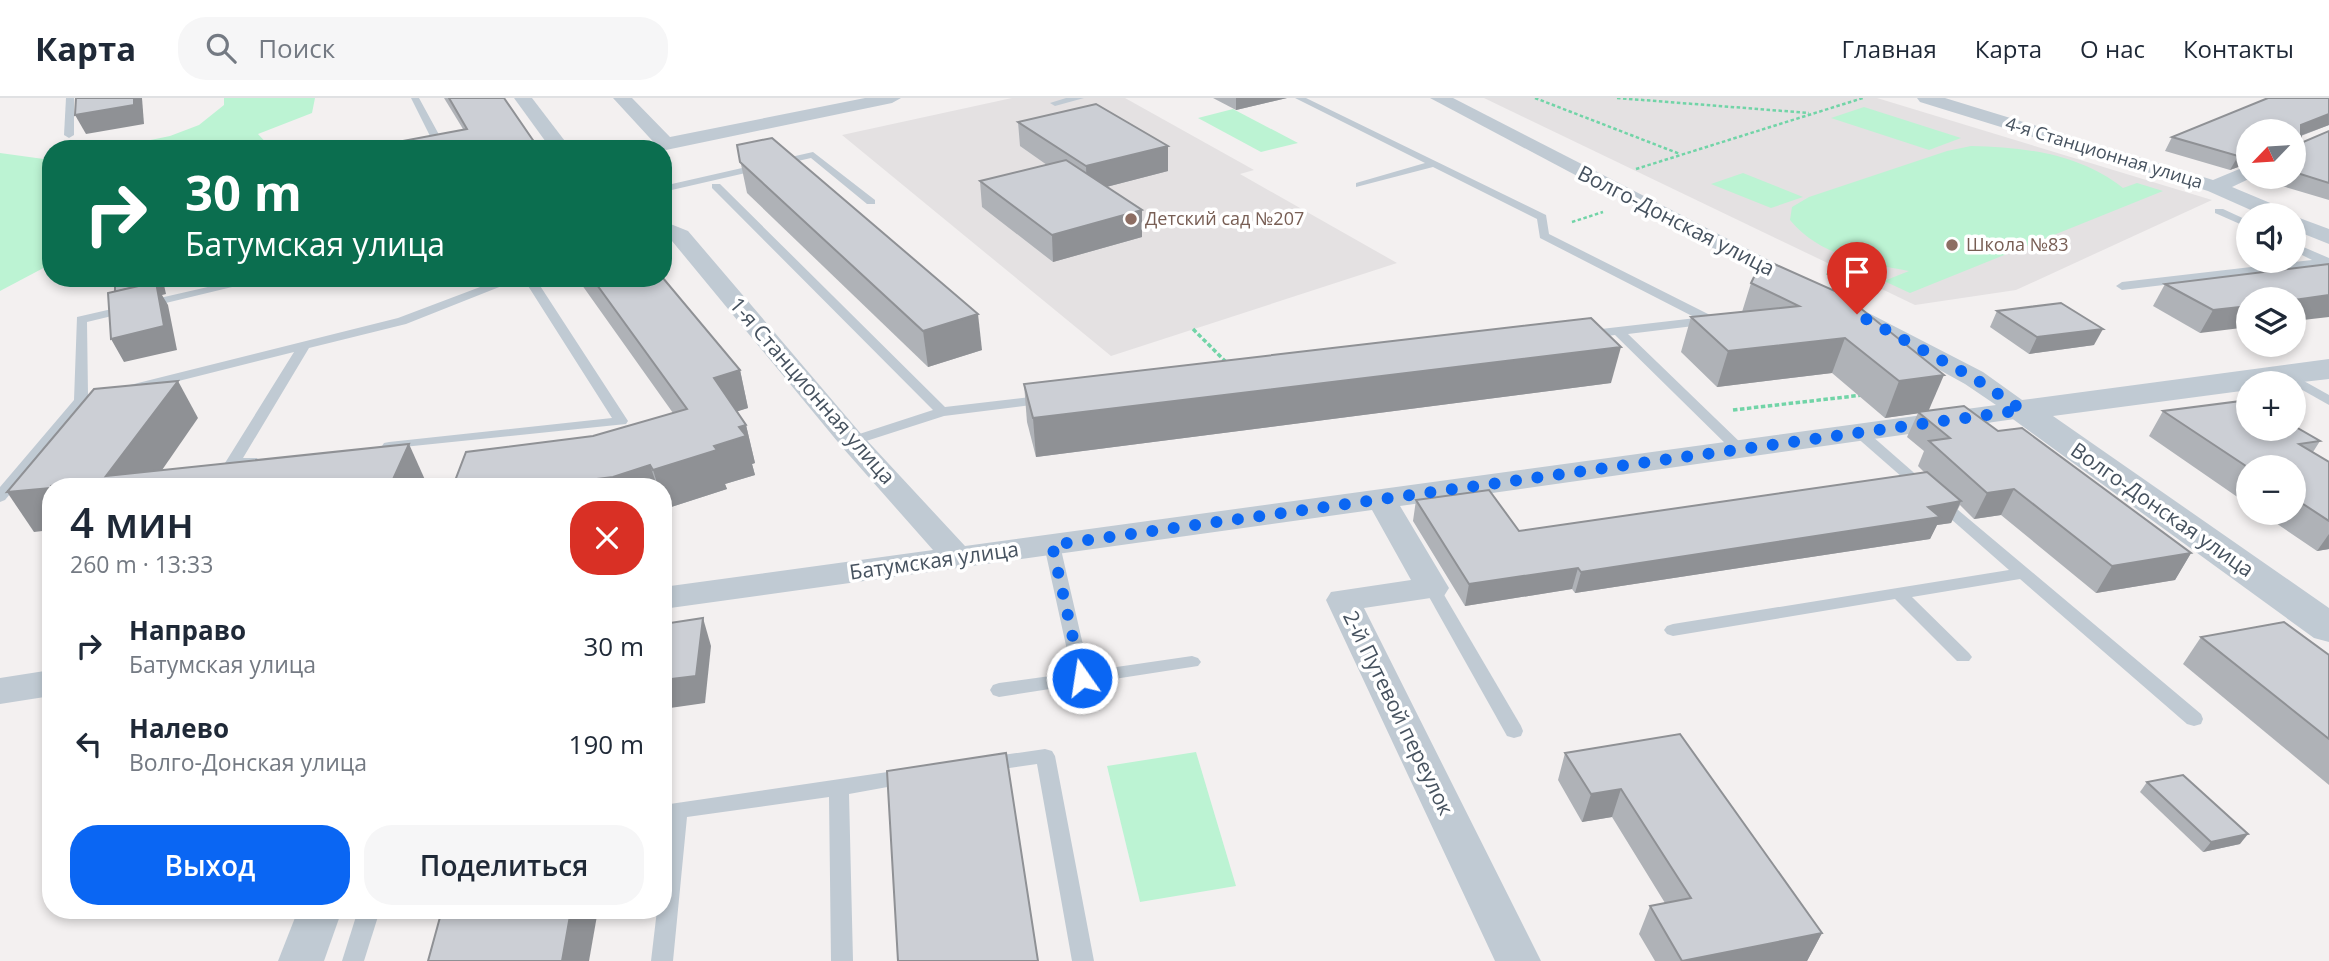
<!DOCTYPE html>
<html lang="ru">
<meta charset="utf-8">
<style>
:root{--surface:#fff;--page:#f6f6f7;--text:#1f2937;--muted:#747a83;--line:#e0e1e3;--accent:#0a66f3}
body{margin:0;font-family:"Open Sans",sans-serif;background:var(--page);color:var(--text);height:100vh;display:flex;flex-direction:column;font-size:26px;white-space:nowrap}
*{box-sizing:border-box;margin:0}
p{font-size:23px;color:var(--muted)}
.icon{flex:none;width:38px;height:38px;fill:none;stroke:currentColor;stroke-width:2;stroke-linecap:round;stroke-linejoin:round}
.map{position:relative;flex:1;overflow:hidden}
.panel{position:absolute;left:42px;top:380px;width:630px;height:441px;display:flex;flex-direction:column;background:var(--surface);border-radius:28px;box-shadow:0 4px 10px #0003}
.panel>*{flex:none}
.hud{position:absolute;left:42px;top:42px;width:630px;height:147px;border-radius:28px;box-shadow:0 4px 10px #0003;background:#0b6e4f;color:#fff;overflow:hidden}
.needle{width:46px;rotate:245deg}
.tools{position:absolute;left:2236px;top:21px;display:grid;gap:14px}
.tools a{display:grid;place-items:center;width:70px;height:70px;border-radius:50%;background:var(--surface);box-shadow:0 4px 10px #0003;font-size:35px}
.pin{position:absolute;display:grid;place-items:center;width:60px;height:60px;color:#fff;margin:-72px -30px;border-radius:50% 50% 50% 0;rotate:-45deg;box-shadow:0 0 7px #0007}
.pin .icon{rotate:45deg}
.me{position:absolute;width:77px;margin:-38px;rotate:347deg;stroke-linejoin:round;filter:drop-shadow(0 0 5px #0008)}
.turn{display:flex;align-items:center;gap:24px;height:147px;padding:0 28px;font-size:32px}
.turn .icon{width:91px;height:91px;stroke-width:2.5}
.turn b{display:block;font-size:49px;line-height:60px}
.round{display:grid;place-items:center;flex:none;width:74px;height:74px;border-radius:28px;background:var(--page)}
.overview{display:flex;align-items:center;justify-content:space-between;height:119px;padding:0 28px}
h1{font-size:42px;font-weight:600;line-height:52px}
.button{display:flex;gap:14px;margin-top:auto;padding:14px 28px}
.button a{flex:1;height:80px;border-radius:28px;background:var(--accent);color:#fff;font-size:28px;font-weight:600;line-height:80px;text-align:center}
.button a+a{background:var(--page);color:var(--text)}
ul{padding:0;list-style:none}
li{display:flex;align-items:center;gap:21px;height:98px;padding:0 28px}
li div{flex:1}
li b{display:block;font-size:26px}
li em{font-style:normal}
header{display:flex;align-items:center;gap:42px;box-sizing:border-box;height:98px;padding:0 35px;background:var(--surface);border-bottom:2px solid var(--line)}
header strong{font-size:33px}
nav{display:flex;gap:38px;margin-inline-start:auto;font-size:24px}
.search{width:490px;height:63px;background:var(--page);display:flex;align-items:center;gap:18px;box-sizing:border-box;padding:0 24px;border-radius:28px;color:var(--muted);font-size:26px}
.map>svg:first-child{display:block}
.education{fill:#e4e1e2}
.green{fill:#bcf3d3}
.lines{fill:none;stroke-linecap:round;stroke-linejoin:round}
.path-far1{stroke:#71d4a7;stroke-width:2.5;stroke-dasharray:3.5 2.5;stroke-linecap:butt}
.path{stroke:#71d4a7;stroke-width:3.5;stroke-dasharray:4.5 2.5;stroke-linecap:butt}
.service{fill:#c0cad3;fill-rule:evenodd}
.minor{fill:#c0cad3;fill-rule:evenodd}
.tertiary{fill:#c0cad3;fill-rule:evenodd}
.wall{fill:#afb2b7}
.shaded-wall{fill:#8f9195}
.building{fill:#cccfd5;stroke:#8f9195;stroke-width:2}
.route{stroke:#0a66f3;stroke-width:12;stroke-dasharray:0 21.6}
.education-dot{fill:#8d6e63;stroke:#fff;stroke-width:2.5}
.labels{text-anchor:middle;stroke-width:7;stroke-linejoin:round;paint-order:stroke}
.far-street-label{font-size:18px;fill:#46525f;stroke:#fff}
.far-education-label{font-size:18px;fill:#785e54;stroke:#fff;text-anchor:start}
.street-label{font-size:21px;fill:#46525f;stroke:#fff}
</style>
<header>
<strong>Карта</strong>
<div class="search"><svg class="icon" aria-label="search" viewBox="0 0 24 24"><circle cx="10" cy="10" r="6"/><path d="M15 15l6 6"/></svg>Поиск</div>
<nav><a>Главная</a><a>Карта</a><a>О нас</a><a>Контакты</a></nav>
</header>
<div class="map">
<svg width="2329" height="863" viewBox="0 0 2329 863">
<rect width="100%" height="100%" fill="#f3f0f0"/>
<g class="education">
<path d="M1012 0H1125L1254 72 1240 76 1397 165 1111 258 842 37Z"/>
<path d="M1484 0H1877L2212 102 2016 192 1915 207Z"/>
</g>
<g class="green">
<path d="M224 0H315L312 15 258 36 272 51H107L170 38 199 27 224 7Z"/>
<path d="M1864 9 1961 40 1929 52 1831 20Z"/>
<path d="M1233 11 1298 45 1261 54 1198 20Z"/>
<path d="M1971 48C2025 49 2080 56 2123 90L2137 85 2163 93 1910 195 1884 183 1909 173C1865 165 1820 158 1790 122L1792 109 1809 99 1947 53Z"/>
<path d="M0 55 51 62V166L0 193Z"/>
<path d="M1743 75 1803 99 1771 110 1711 86Z"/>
<path d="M1196 654 1236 788 1140 804 1107 668Z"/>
</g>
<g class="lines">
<g class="path-far1">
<path d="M1535 0 1680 56"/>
<path d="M1617 0 1809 15"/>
<path d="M1636 71 1863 0"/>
<path d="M1572 124 1603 114"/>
</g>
<g class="path">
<path d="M1827 175 1851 186"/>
<path d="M1193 231 1227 265"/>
<path d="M1733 312 1863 297"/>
</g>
<g class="service">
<path d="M66 0H74V37L69 40 64 37Z"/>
<path d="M411 0H419L443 44 441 46 418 51H396L432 42Z"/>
<path d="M1066 0H1084L1055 8 1050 5Z"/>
<path d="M1295 0H1306L1546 117 1549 136 1714 219 1716 222 1710 226 1628 236 1744 348 1746 351 1744 354H1734L1615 237 1584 241 1578 237 1584 233 1696 220 1540 140 1537 121 1433 69 1356 89V85L1425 65Z"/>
<path d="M813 54 875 102V106H867L811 60 663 94V88Z"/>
<path d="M712 86H720L945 309 1047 297 1054 301 1047 305 944 318 857 346H847L845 343 847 340 933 312 712 90Z"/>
<path d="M2215 111H2223L2249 123V130L2215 115Z"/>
<path d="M2294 145 2329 160V167L2122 192 2116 188 2122 184 2312 162 2294 153Z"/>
<path d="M247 180H270L87 224 88 297 103 294 110 298 108 301 86 306 5 402 0 404V389L74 302 77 219Z"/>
<path d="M504 180H522L406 226 309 250 243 360H257L259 363 257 366 232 369 225 365 294 254 131 295 124 291 126 288 398 220Z"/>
<path d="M523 180H535L628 323 626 326 384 351 382 348 384 345 389 344 612 320Z"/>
<path d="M2286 273 2329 297V307L2281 280V274Z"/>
<path d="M1859 330 1864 331 1928 387 1931 390 1928 393H1918L1854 337 1852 334 1854 331Z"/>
<path d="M1940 399 1945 401 2201 616 2203 621 2201 626 2194 628 2187 626 2020 481 1912 499 1969 555 1972 559 1969 563H1957L1895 501 1673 538 1667 536 1664 532 1667 528 1673 526 2009 472 1935 407 1932 404Z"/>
<path d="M1052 442 1060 447 1089 573 1192 558 1198 560 1201 564 1198 568 999 599 993 597 990 592 993 587 999 585 1072 575 1044 447Z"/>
<path d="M1432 485 1440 490 1521 628 1523 633 1521 638 1514 640 1507 638 1424 490Z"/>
<path d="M1045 651 1052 653 1055 658 1094 863H1072L1037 666 989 673 982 671 979 666 982 661 989 659Z"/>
<path d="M908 671 915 674 918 679 915 684 849 696 853 863H831L829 699 687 719 673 863H651L657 812H663V754L667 722 663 723V707Z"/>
<path d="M358 812H380L364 863H342Z"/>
</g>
<g class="minor">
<path d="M514 0H532L571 51H551Z"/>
<path d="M613 0H632L670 39 865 0H901L892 5 666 52 659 50Z"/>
<path d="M1430 0H1453L1806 181 1810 186 1806 191H1790Z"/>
<path d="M1917 0H1945L2213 82 2249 67V79H2253L2232 89 2287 112 2290 117H2262L2208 93 1920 4Z"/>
<path d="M2294 118 2329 131V146L2294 132Z"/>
<path d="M663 123 688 133 862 337 965 448 1996 307 1965 286 1844 219 1841 214 1844 209 1853 207 1983 274 2036 312 2032 318 2022 320 1400 408 1449 490 1444 498 1364 510 1541 863H1495L1326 502 1331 494 1411 482 1372 412 663 511V489L933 452 842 349 672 143 663 139Z"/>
<path d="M51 572V598L0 606V580Z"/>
<path d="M298 812H342L324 863H278Z"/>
</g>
<path class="tertiary" d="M2329 261V281L2294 285H2249V292L2053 318 2329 510V544L2314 540 2010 319 2005 312 2010 305 2022 302Z"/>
</g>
<g class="wall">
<path d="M444 0H504L538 51 463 31Z"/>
<path d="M1213 0H1287L1236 12Z"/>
<path d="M2329 0V27L2301 38V45L2329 33V102L2255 80V79H2294V33H2249V65L2230 72 2165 53 2172 39Z"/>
<path d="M1018 24 1168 48V73L1106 89 1142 112V139L1053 164 982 109 980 83 1047 67 1020 48Z"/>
<path d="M737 47 982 252 928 269 747 95Z"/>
<path d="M2329 166 2200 235 2153 208 2165 186Z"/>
<path d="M577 180H663L740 272 748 310 737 313 746 327 755 365 752 366 755 377 725 386 727 391 665 411 663 409V388H453L593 338 673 315Z"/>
<path d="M1751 185 1844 197 1929 312 1998 333 2191 455 2175 482 2096 495 2001 417 1974 421 1960 407 1951 425 1937 427 1930 441 1575 495 1572 491 1465 508 1413 423 1416 402 1519 433 1925 375 1918 368 1924 353 1907 339 1918 315 1885 320 1832 275 1717 289 1681 254 1691 219 1742 214Z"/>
<path d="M1997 213 2094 247 2029 256 1990 229Z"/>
<path d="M1611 285 1036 359 1027 324 1024 286Z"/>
<path d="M2163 313 2320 343 2313 354 2329 364V451L2317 453 2261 415H2294V369H2249V407L2149 338Z"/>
<path d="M2201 539 2329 557V687L2183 566Z"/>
<path d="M1680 636 1822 835 1807 863H1655L1639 836 1650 808 1665 805 1612 719 1582 724 1558 682 1565 655Z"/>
<path d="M2147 684 2240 746 2203 754 2140 694Z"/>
</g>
<g class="shaded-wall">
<path d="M134 0H142L144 26 86 36 75 17Z"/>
<path d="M1236 0H1287L1236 12Z"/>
<path d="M2329 16V27L2294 40 2301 27Z"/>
<path d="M1168 48V73L1087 94 1086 68Z"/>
<path d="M2249 53V65L2230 72 2238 58Z"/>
<path d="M1142 112V139L1053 164 1052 137Z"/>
<path d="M160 180 164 187 166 196 162 197 168 207 177 252 124 264 111 241Z"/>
<path d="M2329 197V219L2294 223V202Z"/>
<path d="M2249 208V229L2200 235 2213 212Z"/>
<path d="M978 216 982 252 928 269 923 233Z"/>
<path d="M2103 231 2094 247 2029 256 2037 239Z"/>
<path d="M1845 240 1832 275 1717 289 1728 253Z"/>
<path d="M1621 249 1611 285 1036 359 1033 320Z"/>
<path d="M740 272 748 310 723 318 714 280Z"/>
<path d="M1944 277 1928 314 1885 320 1899 283Z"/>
<path d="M178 283 198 320 151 388 106 378Z"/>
<path d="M746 327 755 365 752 366 755 377 725 386 727 391 665 411 663 407V388H658L653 372 714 348 739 329Z"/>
<path d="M409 346 426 384 425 388H390Z"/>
<path d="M650 367 657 388H540Z"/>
<path d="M101 384 103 388H61Z"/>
<path d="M51 390V432L34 434 7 394Z"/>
<path d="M2014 391 2001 417 1974 421 1987 395Z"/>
<path d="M1961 403 1951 425 1937 427 1930 441 1575 495 1581 474 1928 409Z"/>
<path d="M2329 436V451L2317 453Z"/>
<path d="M2191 455 2175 482 2096 495 2112 468Z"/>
<path d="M1578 470 1572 491 1465 508 1469 486Z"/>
<path d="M703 520 711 548 705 605 663 611V582Z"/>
<path d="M1621 691 1612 719 1582 724 1591 696Z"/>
<path d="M2248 736 2240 746 2203 754 2211 744Z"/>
<path d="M571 812H598L589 863H562Z"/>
<path d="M1822 835 1807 863H1684Z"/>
</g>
<g class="building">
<path d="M76 0H134V7L75 17Z"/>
<path d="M449 0H504L537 48 524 51H377L376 48 467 31Z"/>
<path d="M2268 0H2329V16L2301 27V45L2329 33V85L2294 74V33H2249V53L2238 58 2172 39Z"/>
<path d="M1096 6 1168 48 1086 68 1018 24Z"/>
<path d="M772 40 978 216 923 233 740 64 737 47Z"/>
<path d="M1066 62 1142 112 1052 137 980 83Z"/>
<path d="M1763 161 1844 197 1944 277 1899 283 1845 240 1728 253 1691 219 1799 208 1751 185Z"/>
<path d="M2329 166V197L2294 202 2249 201V208L2213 212 2165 186Z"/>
<path d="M151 180H160L161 188H158L156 184 115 194V188Z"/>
<path d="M592 180H663L740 272 714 280 746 327 739 329 746 338 714 348 717 352 653 372 650 367 613 379 540 388H453L466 354 593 338 687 311Z"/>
<path d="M156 184 164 228 111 241 108 195Z"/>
<path d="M2061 205 2103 231 2037 239 1997 213Z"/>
<path d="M1591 220 1621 249 1033 320 1024 286Z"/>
<path d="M178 283 106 378 409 346 390 388H97L101 384 51 388V390L7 394 94 291Z"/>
<path d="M2249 302V331H2294V328L2320 343 2299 346 2329 364V423L2294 400V369L2249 370 2163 313Z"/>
<path d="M1964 308 1998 333 2022 330 2191 455 2112 468 2014 391 1987 395 1929 343 1950 340 1918 314Z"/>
<path d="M1927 374 1961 403 1928 409 1940 419 1581 474 1578 470 1469 486 1416 402 1489 392 1519 433Z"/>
<path d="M703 520 696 578 663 582V526Z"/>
<path d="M2284 524 2329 557V641L2201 539Z"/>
<path d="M1680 636 1822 835 1682 863 1650 808 1691 800 1621 691 1591 696 1565 655Z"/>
<path d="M1006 655 1038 863H898L887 673Z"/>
<path d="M2183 677 2248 736 2211 744 2147 684Z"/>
<path d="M442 812H571L562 863H428Z"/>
</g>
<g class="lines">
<path class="route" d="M1082 580 1052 447 2022 312 1974 280 1857 216"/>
</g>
<g class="education-dot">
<circle cx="1131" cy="121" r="7"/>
<circle cx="1952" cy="147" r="7"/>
</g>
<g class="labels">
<g class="far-street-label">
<text transform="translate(2104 55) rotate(17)" y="6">4-я Станционная улица</text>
</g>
<g class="far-education-label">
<text x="1145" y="127">Детский сад №207</text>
<text x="1966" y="153">Школа №83</text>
</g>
<g class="street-label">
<text transform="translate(1676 123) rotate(27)" y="7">Волго-Донская улица</text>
<text transform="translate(812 293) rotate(49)" y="7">1-я Станционная улица</text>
<text transform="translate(2162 412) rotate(35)" y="7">Волго-Донская улица</text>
<text transform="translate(934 463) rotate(-8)" y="7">Батумская улица</text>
<text transform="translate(1398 615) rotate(64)" y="7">2-й Путевой переулок</text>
</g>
</g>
</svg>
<div class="tools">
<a><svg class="needle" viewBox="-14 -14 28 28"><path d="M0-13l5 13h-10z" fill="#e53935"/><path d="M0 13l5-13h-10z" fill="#747a83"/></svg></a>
<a><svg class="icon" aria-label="sound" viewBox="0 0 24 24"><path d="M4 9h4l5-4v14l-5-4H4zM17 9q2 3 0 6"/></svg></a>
<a><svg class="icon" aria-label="layers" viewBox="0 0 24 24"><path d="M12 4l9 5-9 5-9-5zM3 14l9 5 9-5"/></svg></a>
<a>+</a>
<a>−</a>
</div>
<div class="pin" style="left:1857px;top:216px;background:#d93025"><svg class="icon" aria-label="arrive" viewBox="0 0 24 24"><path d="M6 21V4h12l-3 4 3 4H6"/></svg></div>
<svg class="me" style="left:1082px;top:580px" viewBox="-20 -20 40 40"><circle r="17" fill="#0a66f3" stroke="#fff" stroke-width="3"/><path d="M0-11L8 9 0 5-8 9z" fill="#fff"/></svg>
<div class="hud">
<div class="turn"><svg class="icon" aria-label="right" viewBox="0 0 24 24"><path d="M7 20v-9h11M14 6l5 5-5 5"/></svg><div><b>30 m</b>Батумская улица</div></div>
</div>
<section class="panel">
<div class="overview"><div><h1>4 мин</h1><p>260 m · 13:33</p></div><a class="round" style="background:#d93025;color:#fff"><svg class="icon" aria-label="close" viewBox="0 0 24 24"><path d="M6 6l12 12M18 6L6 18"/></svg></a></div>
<ul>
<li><svg class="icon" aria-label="right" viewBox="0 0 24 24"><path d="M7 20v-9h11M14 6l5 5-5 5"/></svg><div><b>Направо</b><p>Батумская улица</p></div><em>30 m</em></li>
<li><svg class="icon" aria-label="left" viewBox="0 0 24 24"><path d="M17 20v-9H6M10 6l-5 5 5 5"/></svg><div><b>Налево</b><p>Волго-Донская улица</p></div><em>190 m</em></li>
</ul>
<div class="button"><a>Выход</a><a>Поделиться</a></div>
</section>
</div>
